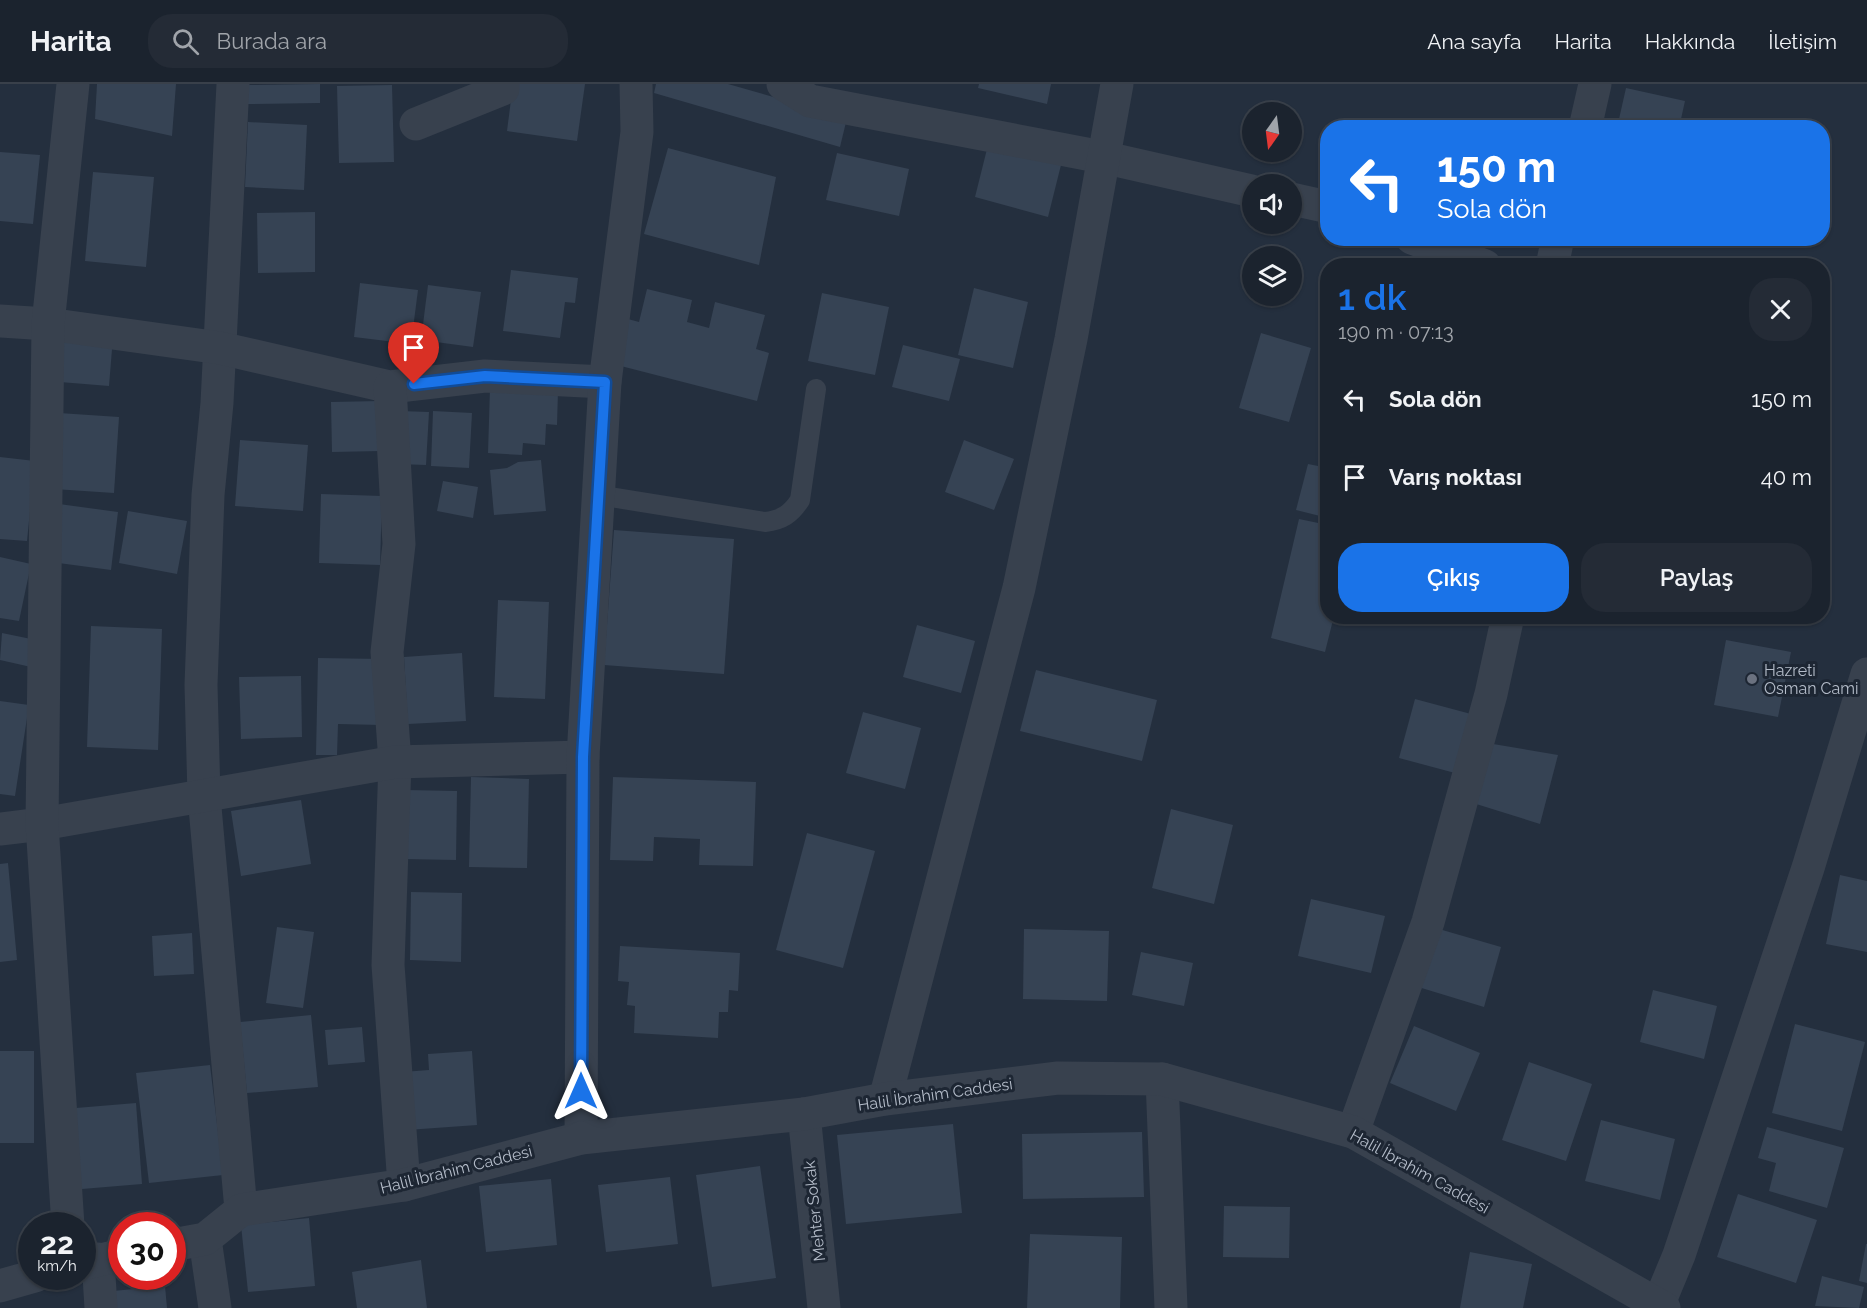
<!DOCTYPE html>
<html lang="tr">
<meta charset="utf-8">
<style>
:root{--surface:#1b232e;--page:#242b36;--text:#f1f3f6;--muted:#a0a4aa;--line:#39404a;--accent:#1a73e8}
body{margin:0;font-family:Raleway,sans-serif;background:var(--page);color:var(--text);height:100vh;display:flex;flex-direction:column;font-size:22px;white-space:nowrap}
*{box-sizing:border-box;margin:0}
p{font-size:20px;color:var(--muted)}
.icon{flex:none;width:33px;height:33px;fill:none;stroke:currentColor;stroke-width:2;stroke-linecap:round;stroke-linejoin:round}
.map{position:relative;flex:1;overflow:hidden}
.panel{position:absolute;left:1320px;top:174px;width:510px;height:366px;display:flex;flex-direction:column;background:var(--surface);border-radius:24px;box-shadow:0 2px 4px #0004,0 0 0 2px var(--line)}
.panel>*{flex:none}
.hud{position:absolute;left:1320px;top:36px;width:510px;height:126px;border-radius:24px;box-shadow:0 2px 4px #0004,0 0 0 2px var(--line);background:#1a73e8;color:#fff;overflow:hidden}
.needle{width:39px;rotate:194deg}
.tools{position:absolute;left:1242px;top:18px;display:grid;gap:12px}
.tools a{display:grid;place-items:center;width:60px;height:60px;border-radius:50%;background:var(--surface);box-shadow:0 2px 4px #0004,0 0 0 2px var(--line);font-size:30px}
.speed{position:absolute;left:18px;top:1128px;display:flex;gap:12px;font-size:30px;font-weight:700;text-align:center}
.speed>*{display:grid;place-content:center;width:78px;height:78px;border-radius:50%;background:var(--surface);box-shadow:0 2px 4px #0004,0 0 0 2px var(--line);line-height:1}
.speed small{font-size:15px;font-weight:400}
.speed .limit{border:9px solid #d22;background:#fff;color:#111}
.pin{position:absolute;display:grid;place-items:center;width:51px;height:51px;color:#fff;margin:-62px -26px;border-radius:50% 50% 50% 0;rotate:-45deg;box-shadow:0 0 6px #0007}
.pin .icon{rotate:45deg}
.me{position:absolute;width:66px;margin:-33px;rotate:0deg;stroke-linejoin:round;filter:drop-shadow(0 0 4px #0008)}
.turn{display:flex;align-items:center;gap:21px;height:126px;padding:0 18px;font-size:27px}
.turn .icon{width:78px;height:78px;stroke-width:2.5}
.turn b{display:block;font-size:42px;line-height:51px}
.round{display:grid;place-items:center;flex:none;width:63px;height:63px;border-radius:24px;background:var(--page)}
.head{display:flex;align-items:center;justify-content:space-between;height:102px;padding:0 18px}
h1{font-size:36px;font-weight:600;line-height:45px;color:var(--accent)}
.cta{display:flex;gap:12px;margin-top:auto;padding:12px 18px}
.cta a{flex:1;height:69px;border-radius:24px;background:var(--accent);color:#fff;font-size:24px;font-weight:600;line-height:69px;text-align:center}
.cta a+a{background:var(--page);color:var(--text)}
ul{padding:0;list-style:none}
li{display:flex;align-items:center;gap:18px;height:78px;padding:0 18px}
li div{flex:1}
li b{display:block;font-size:22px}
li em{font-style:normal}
header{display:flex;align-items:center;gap:36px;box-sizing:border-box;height:84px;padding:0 30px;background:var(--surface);border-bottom:2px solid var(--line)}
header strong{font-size:28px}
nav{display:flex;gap:33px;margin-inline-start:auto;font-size:21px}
.search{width:420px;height:54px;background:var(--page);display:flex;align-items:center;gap:15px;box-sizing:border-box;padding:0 21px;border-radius:24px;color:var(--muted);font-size:22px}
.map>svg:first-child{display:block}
.building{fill:#364354}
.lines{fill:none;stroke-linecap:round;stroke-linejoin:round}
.service{stroke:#38414e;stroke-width:20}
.minor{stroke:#38414e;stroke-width:33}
.tertiary{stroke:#38414e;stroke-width:33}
.route-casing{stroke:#114b97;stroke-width:15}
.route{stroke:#1a73e8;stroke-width:10}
.worship-dot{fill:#6b7280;stroke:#1d2633;stroke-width:2}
.labels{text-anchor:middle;stroke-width:6;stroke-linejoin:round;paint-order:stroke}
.poi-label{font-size:16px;fill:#b4bcc9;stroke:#1d2633;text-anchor:start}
.street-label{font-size:16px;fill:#b4bcc9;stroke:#1d2633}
</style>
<header>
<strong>Harita</strong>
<div class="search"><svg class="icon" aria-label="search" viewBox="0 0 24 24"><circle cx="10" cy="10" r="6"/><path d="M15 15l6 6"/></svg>Burada ara</div>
<nav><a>Ana sayfa</a><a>Harita</a><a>Hakkında</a><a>İletişim</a></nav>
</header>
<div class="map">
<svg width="1867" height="1224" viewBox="0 0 1867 1224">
<rect width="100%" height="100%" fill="#242f3e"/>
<g class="building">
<path d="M97 0H176L172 52 95 35Z"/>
<path d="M320 0V19L248 20V1Z"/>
<path d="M513 0H585L577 57 507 47Z"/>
<path d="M656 0H728L847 34 840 63 654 9Z"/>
<path d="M979 0H1051L1047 20 978 4Z"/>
<path d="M392 1 394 78 339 79 337 2Z"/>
<path d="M1626 4 1685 17 1679 44H1617Z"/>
<path d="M248 38 307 41 304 106 245 103Z"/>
<path d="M988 61 1061 81 1048 133 975 113Z"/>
<path d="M668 64 776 93 759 181 644 150Z"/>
<path d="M0 68 40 71 33 140 0 137Z"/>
<path d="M837 69 909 85 899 132 826 116Z"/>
<path d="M93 88 154 93 146 183 85 177Z"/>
<path d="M315 128V188L258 189 257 129Z"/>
<path d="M511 186 578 194 575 219 565 218 560 254 503 247Z"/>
<path d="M360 199 418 206 411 260 354 253Z"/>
<path d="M428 201 481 208 473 263 421 256Z"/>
<path d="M974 204 1028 218 1013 284 958 271Z"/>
<path d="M647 205 692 216 687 238 709 244 715 218 765 231 756 265 769 269 757 317 617 281 628 235 639 238Z"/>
<path d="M822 209 889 223 875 291 808 277Z"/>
<path d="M1261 249 1311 264 1289 338 1239 324Z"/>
<path d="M63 250 113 253 109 302 60 298Z"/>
<path d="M903 261 960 275 949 317 892 303Z"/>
<path d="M490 304 558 307 557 341 546 340 545 361 523 359 522 371 488 369Z"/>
<path d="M380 317 381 367 332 368 331 318Z"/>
<path d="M400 327 429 328 426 381 398 380Z"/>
<path d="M433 327 472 329 469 384 431 382Z"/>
<path d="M59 329 119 333 114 409 54 405Z"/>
<path d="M240 356 308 361 303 427 235 422Z"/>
<path d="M964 356 1014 375 994 426 945 408Z"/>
<path d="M0 373 35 377 27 457 0 455Z"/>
<path d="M541 376 546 427 494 431 490 386 507 384 518 378Z"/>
<path d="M1308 380 1328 384V434L1296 426Z"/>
<path d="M443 397 478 403 473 434 437 427Z"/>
<path d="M321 410 382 412 380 481 319 479Z"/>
<path d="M59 420 118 428 111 486 51 478Z"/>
<path d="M128 427 187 437 177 490 119 479Z"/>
<path d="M1299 435 1328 441V532H1334L1325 568 1271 554Z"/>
<path d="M614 446 734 455 724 590 604 581Z"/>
<path d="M0 473 31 480 19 537 0 534Z"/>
<path d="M498 516 549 518 545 615 494 613Z"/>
<path d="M917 541 975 557 961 609 903 593Z"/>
<path d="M91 542 162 545 158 666 87 663Z"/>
<path d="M2 549 36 556 31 583 0 576Z"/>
<path d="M1726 556 1791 568 1778 633 1714 621Z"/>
<path d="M462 569 466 637 408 640 404 573Z"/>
<path d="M318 574 382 575 381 641 338 640 337 671H316Z"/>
<path d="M1036 586 1157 616 1142 677 1020 647Z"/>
<path d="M301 592 302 653 241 655 239 593Z"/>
<path d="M1415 615 1471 630 1455 689 1399 674Z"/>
<path d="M0 617 29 621 15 712 0 710Z"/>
<path d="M863 628 921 644 905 705 846 689Z"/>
<path d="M1487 659 1558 671 1540 740 1473 719Z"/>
<path d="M471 693 529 695 527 784 469 783Z"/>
<path d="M613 693 756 698 753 782 699 781 700 755 654 753 653 777 610 776Z"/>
<path d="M405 706 457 707 456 776 404 775Z"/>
<path d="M301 716 311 780 241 792 231 727Z"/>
<path d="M1171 725 1233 741 1214 820 1152 804Z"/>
<path d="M807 749 875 767 843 884 776 866Z"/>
<path d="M8 779 17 876 0 878V780Z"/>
<path d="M1840 791 1867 797V868L1826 860Z"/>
<path d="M411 808 462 809 461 878 410 876Z"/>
<path d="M1311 815 1385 832 1371 889 1298 872Z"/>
<path d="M277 843 314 848 303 924 266 919Z"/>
<path d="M1432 843 1501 863 1484 923 1415 902Z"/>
<path d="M1024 845 1109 847 1107 917 1023 915Z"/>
<path d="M192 849 194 890 154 892 152 852Z"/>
<path d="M620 862 740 869 738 907 729 906 728 928H719L718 954 634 949 635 922 627 921 629 898 618 897Z"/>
<path d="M1141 868 1193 879 1184 922 1132 911Z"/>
<path d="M1653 906 1717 922 1704 975 1640 958Z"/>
<path d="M311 931 318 1003 247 1009 240 938Z"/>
<path d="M1795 940 1865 958 1842 1047 1772 1029Z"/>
<path d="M1414 942 1480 969 1456 1027 1390 999Z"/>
<path d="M362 943 365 978 328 981 325 946Z"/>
<rect x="0" y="967" width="34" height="92"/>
<path d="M472 967 477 1041 407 1046 403 988 429 986 428 970Z"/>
<path d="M1529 978 1592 1000 1566 1077 1502 1056Z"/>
<path d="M210 981 223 1091 149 1099 136 989Z"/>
<path d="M136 1019 142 1100 70 1106 64 1025Z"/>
<path d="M1601 1036 1675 1055 1660 1116 1585 1097Z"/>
<path d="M953 1040 962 1129 846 1140 837 1051Z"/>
<path d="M1767 1043 1844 1064 1827 1124 1769 1107 1776 1079 1758 1074Z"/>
<path d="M1142 1048 1144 1113 1023 1115 1022 1050Z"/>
<path d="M760 1082 776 1194 712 1203 696 1091Z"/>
<path d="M670 1093 678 1160 606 1168 598 1101Z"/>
<path d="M551 1095 557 1161 486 1168 479 1102Z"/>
<path d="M1738 1110 1817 1136 1796 1199 1717 1173Z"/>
<path d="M1224 1122 1290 1123 1289 1174 1223 1173Z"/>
<path d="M309 1134 315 1202 248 1208 241 1141Z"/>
<path d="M1030 1150 1122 1153 1120 1224H1027Z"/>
<path d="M1866 1160H1867V1199L1859 1197Z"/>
<path d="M1470 1168 1532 1180 1523 1224H1460Z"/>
<path d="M421 1176 427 1224H357L352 1188Z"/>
<path d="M1822 1192 1864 1203 1859 1224 1815 1222Z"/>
<path d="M165 1202 167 1224H115L113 1207Z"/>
</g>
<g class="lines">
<path class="service" d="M598 411 765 438C782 436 791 430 800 416L816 305"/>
<g class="minor">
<path d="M233 0 217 319 208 411 201 601 204 712 241 1126"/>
<path d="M783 0 810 17 1102 73 1252 107"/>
<path d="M416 40 503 5V0"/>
<path d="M1585 44 1595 0"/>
<path d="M1292 115 1328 123"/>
<path d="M1412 154 1485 182"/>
<path d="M1552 182 1558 154"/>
<path d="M0 237 48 240 220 264 390 303 485 292 605 298"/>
<path d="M390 303 399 460 387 568 395 678 388 881 404 1101"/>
<path d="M0 745 42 740 395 678 583 673"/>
<path d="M1162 995 1171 1224"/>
<path d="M885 1015 1019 504 1071 255 1117 0"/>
<path d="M804 1030 824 1224"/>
<path d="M1353 1048 1428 838 1491 610 1508 532"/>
<path d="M581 1054 583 673 605 298 637 48 636 0"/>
<path d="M68 1142 42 740 48 240 73 0"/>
<path d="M205 1155 215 1224"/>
<path d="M98 1175 101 1224"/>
<path d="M1657 1224 1679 1171 1808 784 1867 590"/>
</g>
<g class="tertiary">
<path d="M172 1161 205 1155 241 1126 404 1101 581 1054 804 1030 885 1015 1058 994 1162 995 1353 1048 1664 1224"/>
<path d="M82 1180 122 1171"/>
<path d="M0 1202 35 1192"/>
</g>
</g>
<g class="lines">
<g class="route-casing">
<path id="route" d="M414 300 485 292 605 298 583 673 581 1007"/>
</g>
<use href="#route" class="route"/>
</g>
<circle class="worship-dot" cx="1752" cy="595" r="6"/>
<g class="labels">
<g class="poi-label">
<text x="1764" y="592">Hazreti<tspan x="1764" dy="18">Osman Cami</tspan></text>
</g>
<g class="street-label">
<text transform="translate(935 1010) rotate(-8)" y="6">Halil İbrahim Caddesi</text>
<text transform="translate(456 1085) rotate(-14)" y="6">Halil İbrahim Caddesi</text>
<text transform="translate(1420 1087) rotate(29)" y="6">Halil İbrahim Caddesi</text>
<text transform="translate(814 1127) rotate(-96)" y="6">Mehter Sokak</text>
</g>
</g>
</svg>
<div class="tools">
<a><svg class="needle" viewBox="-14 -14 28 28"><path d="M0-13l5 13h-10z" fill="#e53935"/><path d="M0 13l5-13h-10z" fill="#a0a4aa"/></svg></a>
<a><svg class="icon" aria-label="sound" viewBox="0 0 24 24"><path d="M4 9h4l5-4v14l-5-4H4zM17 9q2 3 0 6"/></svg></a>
<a><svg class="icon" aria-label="layers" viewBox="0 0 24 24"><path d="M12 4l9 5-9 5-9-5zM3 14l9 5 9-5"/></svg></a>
</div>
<div class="speed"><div>22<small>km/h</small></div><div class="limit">30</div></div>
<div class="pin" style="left:414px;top:300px;background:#d93025"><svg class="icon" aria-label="arrive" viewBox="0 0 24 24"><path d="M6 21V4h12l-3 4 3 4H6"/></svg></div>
<svg class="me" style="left:581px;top:1007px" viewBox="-20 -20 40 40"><path d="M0-17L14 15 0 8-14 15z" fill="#1a73e8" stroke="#fff" stroke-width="4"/></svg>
<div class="hud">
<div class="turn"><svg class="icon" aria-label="left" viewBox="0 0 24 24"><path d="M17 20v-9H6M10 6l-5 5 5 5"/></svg><div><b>150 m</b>Sola dön</div></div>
</div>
<section class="panel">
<div class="head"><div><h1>1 dk</h1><p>190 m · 07:13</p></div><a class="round"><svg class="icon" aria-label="close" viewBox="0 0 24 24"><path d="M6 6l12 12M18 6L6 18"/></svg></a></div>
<ul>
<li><svg class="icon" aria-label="left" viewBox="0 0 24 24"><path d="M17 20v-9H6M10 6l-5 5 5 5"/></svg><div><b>Sola dön</b></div><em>150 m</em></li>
<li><svg class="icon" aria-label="arrive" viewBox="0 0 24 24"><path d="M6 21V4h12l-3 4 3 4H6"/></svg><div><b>Varış noktası</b></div><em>40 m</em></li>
</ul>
<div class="cta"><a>Çıkış</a><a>Paylaş</a></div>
</section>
</div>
